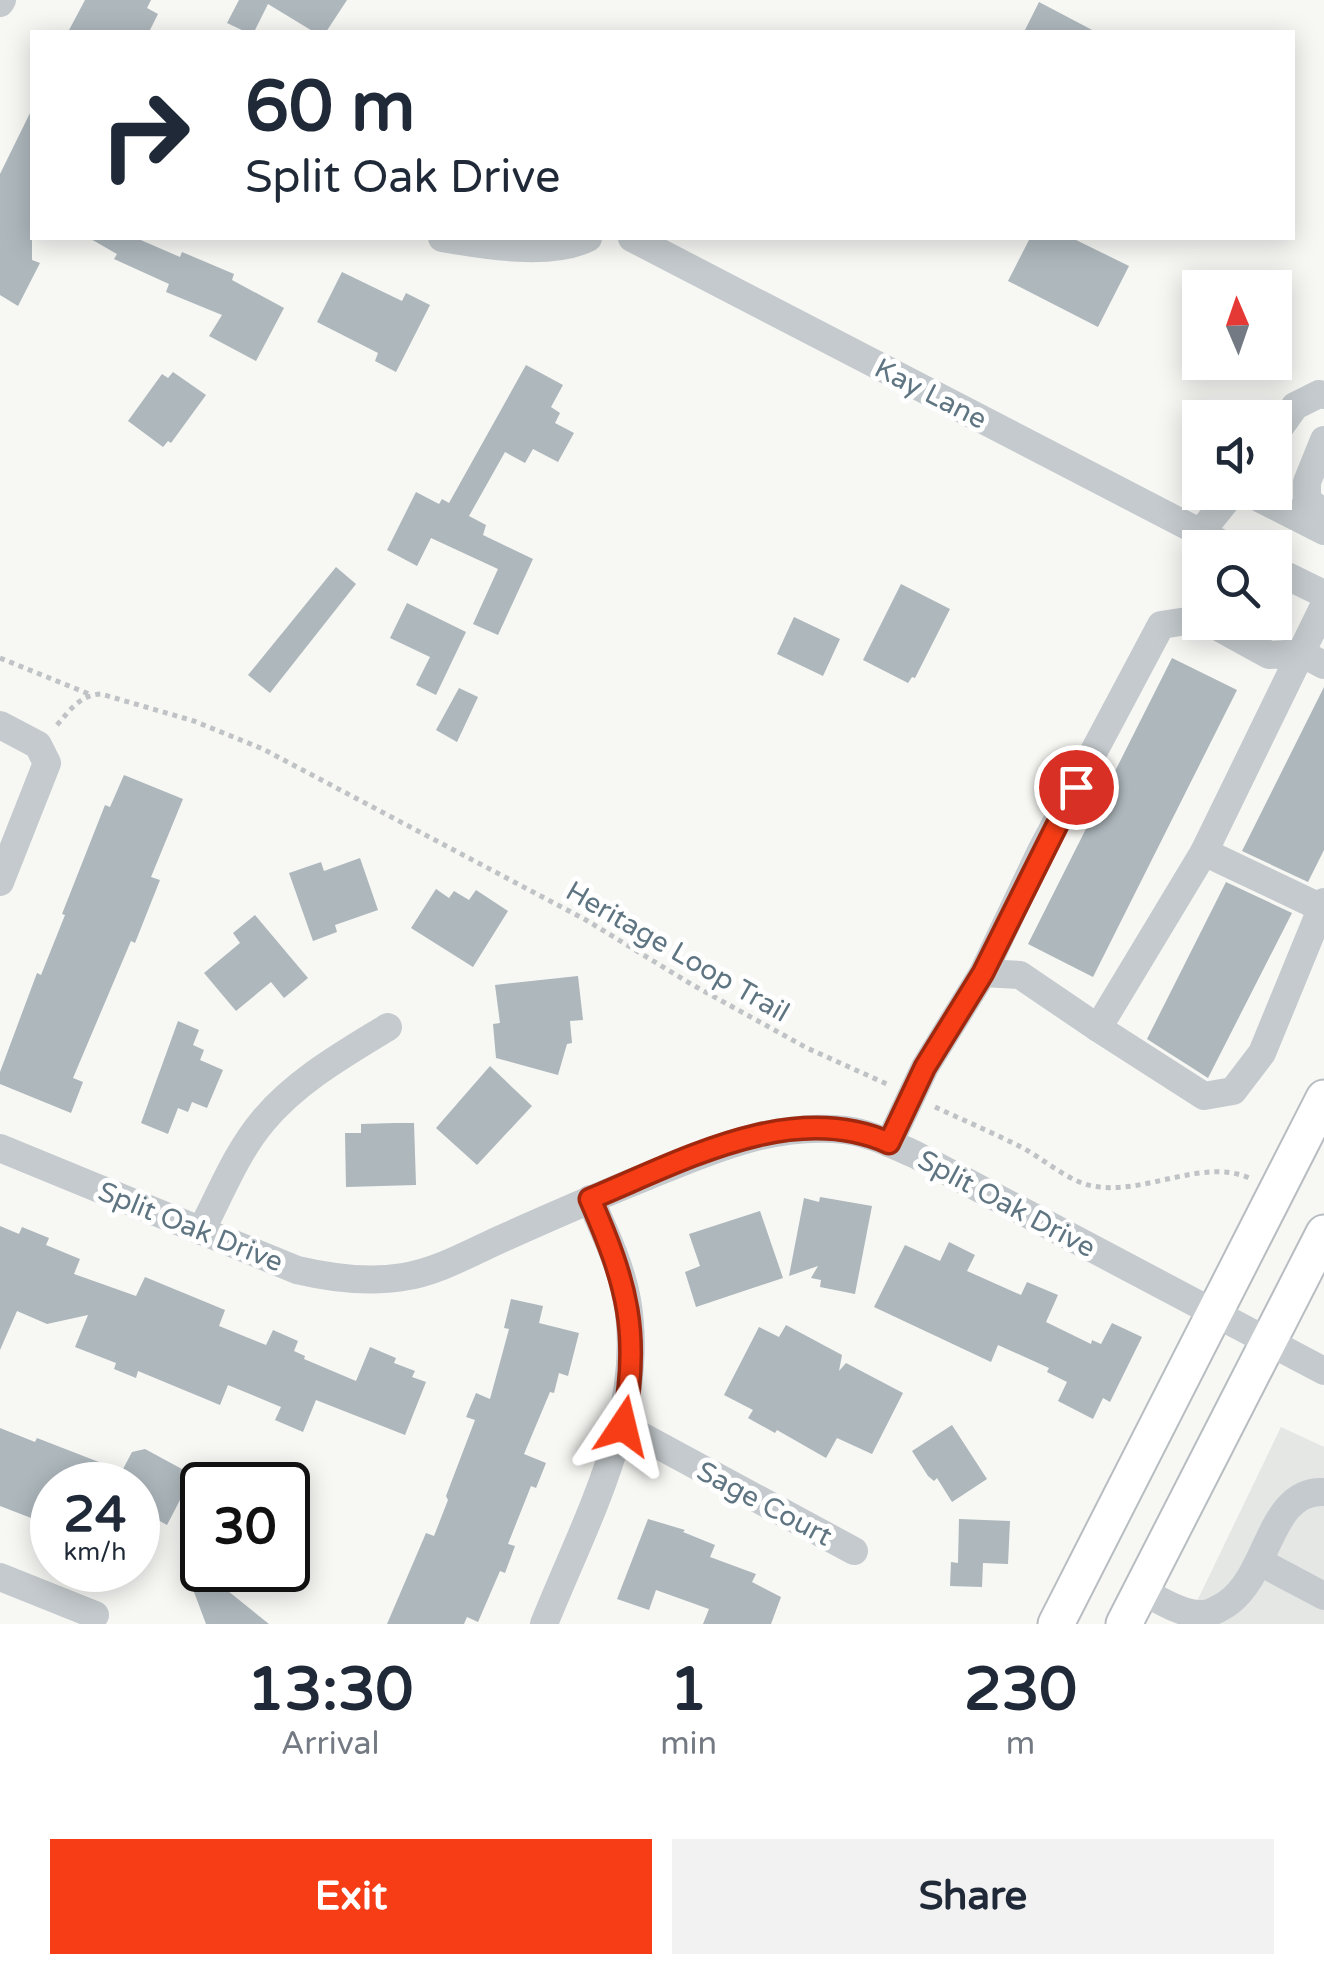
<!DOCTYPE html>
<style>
:root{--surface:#fff;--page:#f2f2f3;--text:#1f2937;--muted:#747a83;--accent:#f63d15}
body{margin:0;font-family:"Varela Round",sans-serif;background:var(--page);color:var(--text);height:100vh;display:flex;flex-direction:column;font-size:38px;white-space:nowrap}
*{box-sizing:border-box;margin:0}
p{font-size:32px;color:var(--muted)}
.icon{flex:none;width:55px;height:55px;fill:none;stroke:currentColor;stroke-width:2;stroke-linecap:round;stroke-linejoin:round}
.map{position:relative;height:1624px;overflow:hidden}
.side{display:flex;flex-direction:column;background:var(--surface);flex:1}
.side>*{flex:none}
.banner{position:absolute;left:30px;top:30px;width:1265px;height:210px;border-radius:0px;box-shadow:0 5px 25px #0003;background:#fff;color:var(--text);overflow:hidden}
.needle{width:65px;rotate:358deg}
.controls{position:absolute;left:1182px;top:270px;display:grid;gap:20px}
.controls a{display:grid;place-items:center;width:110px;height:110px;border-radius:0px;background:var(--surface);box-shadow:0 5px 25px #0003;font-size:50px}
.speed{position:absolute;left:30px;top:1462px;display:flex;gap:20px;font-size:50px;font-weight:700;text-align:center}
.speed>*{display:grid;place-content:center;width:130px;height:130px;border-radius:50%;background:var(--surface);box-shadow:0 5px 25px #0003;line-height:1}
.speed small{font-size:25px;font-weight:400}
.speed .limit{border:5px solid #111;border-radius:15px;background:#fff;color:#111}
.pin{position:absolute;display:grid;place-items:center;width:85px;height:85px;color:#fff;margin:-42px;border:5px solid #fff;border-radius:50%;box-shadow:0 2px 10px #0007}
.me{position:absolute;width:110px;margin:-55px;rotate:10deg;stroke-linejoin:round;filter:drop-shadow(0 0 8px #0008)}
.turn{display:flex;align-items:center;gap:35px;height:210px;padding:0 50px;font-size:45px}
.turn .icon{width:130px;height:130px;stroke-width:2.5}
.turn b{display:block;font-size:70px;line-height:85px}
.eta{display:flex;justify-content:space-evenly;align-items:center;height:170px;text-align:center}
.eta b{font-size:60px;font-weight:800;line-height:70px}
.action{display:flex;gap:20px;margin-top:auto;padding:20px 50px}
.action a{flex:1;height:115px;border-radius:0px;background:var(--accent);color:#fff;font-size:40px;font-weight:800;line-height:115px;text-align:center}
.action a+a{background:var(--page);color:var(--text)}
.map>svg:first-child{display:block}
.built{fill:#e5e7e5}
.building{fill:#adb7bc}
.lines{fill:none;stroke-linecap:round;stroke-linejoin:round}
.major-casing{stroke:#b7bdc0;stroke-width:39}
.path{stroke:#c0c3c5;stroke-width:5;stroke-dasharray:5 5;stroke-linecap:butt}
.minor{stroke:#c4cacd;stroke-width:28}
.major{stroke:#fff;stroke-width:35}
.route-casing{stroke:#a0280e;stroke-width:25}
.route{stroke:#f63d15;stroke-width:18}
.labels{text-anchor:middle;stroke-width:10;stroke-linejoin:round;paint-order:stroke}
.street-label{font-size:28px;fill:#5f7582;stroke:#fff}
</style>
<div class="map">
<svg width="1324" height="1624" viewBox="0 0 1324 1624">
<rect width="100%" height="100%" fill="#f7f7f4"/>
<path class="built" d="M1281 1427 1324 1447V1624H1186Z"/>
<g class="building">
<path d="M85 0H151L147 8 158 14 149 32H68Z"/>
<path d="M239 0H347L326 32H314L268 4 254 32H246L227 23Z"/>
<path d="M1039 2 1096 32H1024Z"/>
<path d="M32 109V260L40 263 18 306 0 295V174Z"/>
<path d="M89 238H136L180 257 182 252 234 274 232 280 284 308 256 361 209 336 222 315 166 292 169 284 114 259 117 254Z"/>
<path d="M1030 238H1072L1129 266 1098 327 1008 281Z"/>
<path d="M342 272 402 301 406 293 430 305 396 372 375 361 378 353 317 322Z"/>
<path d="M526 365 563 385 551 407 560 413 555 423 574 433 558 462 533 449 525 463 505 452 469 516 486 525 483 535 533 559 498 635 473 624 498 569 431 538 417 566 387 550 416 492 439 504 442 499 449 503Z"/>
<path d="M173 372 206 395 171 443 168 441 163 447 128 421 162 374 168 378Z"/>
<path d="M336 567 356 584 270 693 248 675Z"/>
<path d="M901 584 950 609 915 678 912 677 908 683 863 660Z"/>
<path d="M407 603 466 632 436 695 416 685 430 657 390 638Z"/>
<path d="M794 617 840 639 823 676 777 654Z"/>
<path d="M1172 658 1237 690 1093 977 1028 944Z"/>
<path d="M1324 687V850L1308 882 1242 851Z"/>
<path d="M459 688 478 697 457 742 436 730Z"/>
<path d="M124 775 183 799 151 877 160 880 135 943 131 941 73 1078 83 1082 71 1113 0 1084V1072L37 973 41 975 65 915 62 914 105 805 110 807Z"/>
<path d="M360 858 378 910 335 925 337 932 313 941 289 873 321 862 324 871Z"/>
<path d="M1226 882 1292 913 1208 1078 1147 1039Z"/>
<path d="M436 889 449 898 454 891 469 900 476 890 508 911 473 967 411 928Z"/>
<path d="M255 915 308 978 284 998 271 982 236 1011 204 973 240 943 233 933Z"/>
<path d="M578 976 583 1020 570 1021 572 1043 567 1044 558 1075 496 1058 493 1024 500 1023 495 985Z"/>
<path d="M178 1021 199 1030 193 1045 204 1050 200 1060 223 1070 207 1108 192 1102 188 1112 178 1108 168 1134 141 1123Z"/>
<path d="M490 1066 532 1106 477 1165 436 1128Z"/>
<path d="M395 1123H414L416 1185 346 1187 345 1133H361V1124Z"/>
<path d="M820 1197 872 1206 855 1294 820 1287 821 1280 811 1278 818 1266 789 1276 804 1198 819 1202Z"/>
<path d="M760 1211 783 1278 696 1307 685 1272 700 1266 689 1234Z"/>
<path d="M0 1226 19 1234 22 1227 49 1238 46 1245 80 1259 74 1274 136 1296 145 1277 225 1310 219 1326 266 1345 273 1330 298 1341 294 1351 305 1356 304 1359 356 1381 370 1347 396 1358 394 1363 415 1371 412 1377 426 1382 405 1435 316 1400 303 1432 275 1420 281 1407 228 1385 220 1405 138 1371 136 1378 114 1369 116 1363 75 1347 88 1315 47 1324 17 1311 0 1350Z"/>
<path d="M949 1242 975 1255 967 1271 1021 1295 1027 1282 1058 1295 1046 1322 1091 1344 1092 1340 1101 1344 1112 1323 1142 1337 1110 1402 1103 1398 1093 1419 1058 1401 1067 1382 1047 1372 1049 1368 998 1345 991 1362 874 1307 905 1245 940 1261Z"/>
<path d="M511 1299 543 1306 539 1323 579 1333 568 1376 559 1373 554 1393 550 1392 524 1454 546 1463 536 1488 531 1486 508 1544 515 1546 505 1573 500 1571 478 1622 467 1617 464 1624H387L426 1533 434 1536 448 1500 446 1496 475 1420 466 1417 476 1393 490 1399 509 1329 504 1328Z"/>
<path d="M786 1325 842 1355 839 1371 846 1363 903 1393 872 1454 837 1438 826 1458 777 1430 775 1433 748 1418 753 1410 724 1395 759 1327 779 1337Z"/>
<path d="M952 1425 987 1479 952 1502 937 1478 934 1481 928 1476 912 1451Z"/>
<path d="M0 1428 35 1442 37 1438 122 1471 132 1452 145 1449 193 1475 167 1525 138 1509V1485H52V1526L0 1506Z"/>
<path d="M648 1519 685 1530 683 1532 715 1545 710 1557 756 1574 752 1582 781 1597 771 1624H703L709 1609 656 1590 649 1610 617 1599Z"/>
<path d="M959 1519 1010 1521 1008 1564 983 1563 982 1587 950 1586 951 1562 958 1563Z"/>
<path d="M199 1570H278L228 1591 269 1624H206L188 1576Z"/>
</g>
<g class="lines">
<g class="major-casing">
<g id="major">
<path d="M1056 1624 1324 1098"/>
<path d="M1124 1624 1324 1233"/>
</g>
</g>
<g class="path">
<path d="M0 658 89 694"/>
<path d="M57 725C70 710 80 695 101 694L194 721 263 749 586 920 691 984 807 1048 889 1085"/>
<path d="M935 1107C963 1120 991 1132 1019 1146 1042 1157 1068 1182 1093 1186 1144 1196 1205 1156 1251 1179"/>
</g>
<g class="minor">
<path d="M0 3 2 0"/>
<path d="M442 238C483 245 550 257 588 238"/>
<path d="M632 238 1230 548"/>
<path d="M1275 434 1295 406 1319 394 1324 395"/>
<path d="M1324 440 1307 482V500L1324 513"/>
<path d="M1247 492 1324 531"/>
<path d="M1200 533 1233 492"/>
<path d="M1275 570 1324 594"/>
<path d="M1324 606 1301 653 1324 665"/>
<path d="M0 725 38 745 47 763 0 882"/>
<path d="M1204 852 1301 653 1269 655 1209 622"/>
<path d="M983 973 1041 851 1161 625 1200 619"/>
<path d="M1098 1028 1204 1096 1233 1091 1262 1053 1324 902"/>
<path d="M889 1143 925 1067 983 973 1020 975 1098 1028 1204 852 1324 909"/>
<path d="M0 1148 297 1270C331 1278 368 1283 403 1277 437 1272 470 1253 501 1239 550 1217 598 1196 648 1176 711 1150 775 1122 845 1130 870 1133 893 1145 916 1155L1324 1371"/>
<path d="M201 1231C220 1195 236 1153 263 1121 296 1081 344 1054 388 1027"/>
<path d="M623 1426 854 1551"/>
<path d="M1260 1562 1324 1596"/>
<path d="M0 1577 95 1615"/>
<path d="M1141 1591C1159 1599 1180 1614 1200 1614 1209 1615 1220 1608 1228 1603 1270 1573 1269 1489 1324 1492"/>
<path d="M544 1624C585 1521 647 1413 627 1300 621 1266 604 1231 590 1199"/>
</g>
<use href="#major" class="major"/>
</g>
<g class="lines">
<g class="route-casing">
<path id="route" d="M623 1426C641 1334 627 1283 590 1199 680 1162 792 1099 889 1143L925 1067 983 973 1076 787"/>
</g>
<use href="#route" class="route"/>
</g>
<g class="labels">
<g class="street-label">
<text transform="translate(931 393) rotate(27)" y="10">Kay Lane</text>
<text transform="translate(678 951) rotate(30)" y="10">Heritage Loop Trail</text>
<text transform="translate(1007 1203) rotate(28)" y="10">Split Oak Drive</text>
<text transform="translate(191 1226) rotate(22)" y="10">Split Oak Drive</text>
<text transform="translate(765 1503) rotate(28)" y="10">Sage Court</text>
</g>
</g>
</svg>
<div class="controls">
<a><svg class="needle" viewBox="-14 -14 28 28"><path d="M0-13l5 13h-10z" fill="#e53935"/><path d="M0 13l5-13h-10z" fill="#747a83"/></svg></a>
<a><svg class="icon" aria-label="sound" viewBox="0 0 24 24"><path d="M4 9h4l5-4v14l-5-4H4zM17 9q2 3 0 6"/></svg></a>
<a><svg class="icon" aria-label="search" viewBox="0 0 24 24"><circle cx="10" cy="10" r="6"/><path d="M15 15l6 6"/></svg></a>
</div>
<div class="speed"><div>24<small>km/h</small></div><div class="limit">30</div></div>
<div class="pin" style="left:1076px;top:787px;background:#d93025"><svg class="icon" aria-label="arrive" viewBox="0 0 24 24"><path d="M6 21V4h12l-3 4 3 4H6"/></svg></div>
<svg class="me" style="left:623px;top:1426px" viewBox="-20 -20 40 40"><path d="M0-17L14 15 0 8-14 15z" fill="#f63d15" stroke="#fff" stroke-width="4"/></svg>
<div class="banner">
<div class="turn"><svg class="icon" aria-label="right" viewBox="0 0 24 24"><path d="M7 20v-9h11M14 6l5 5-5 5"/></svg><div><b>60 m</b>Split Oak Drive</div></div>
</div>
</div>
<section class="side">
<div class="eta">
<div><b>13:30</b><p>Arrival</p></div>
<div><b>1</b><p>min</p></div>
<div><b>230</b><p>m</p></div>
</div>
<div class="action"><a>Exit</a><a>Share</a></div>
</section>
